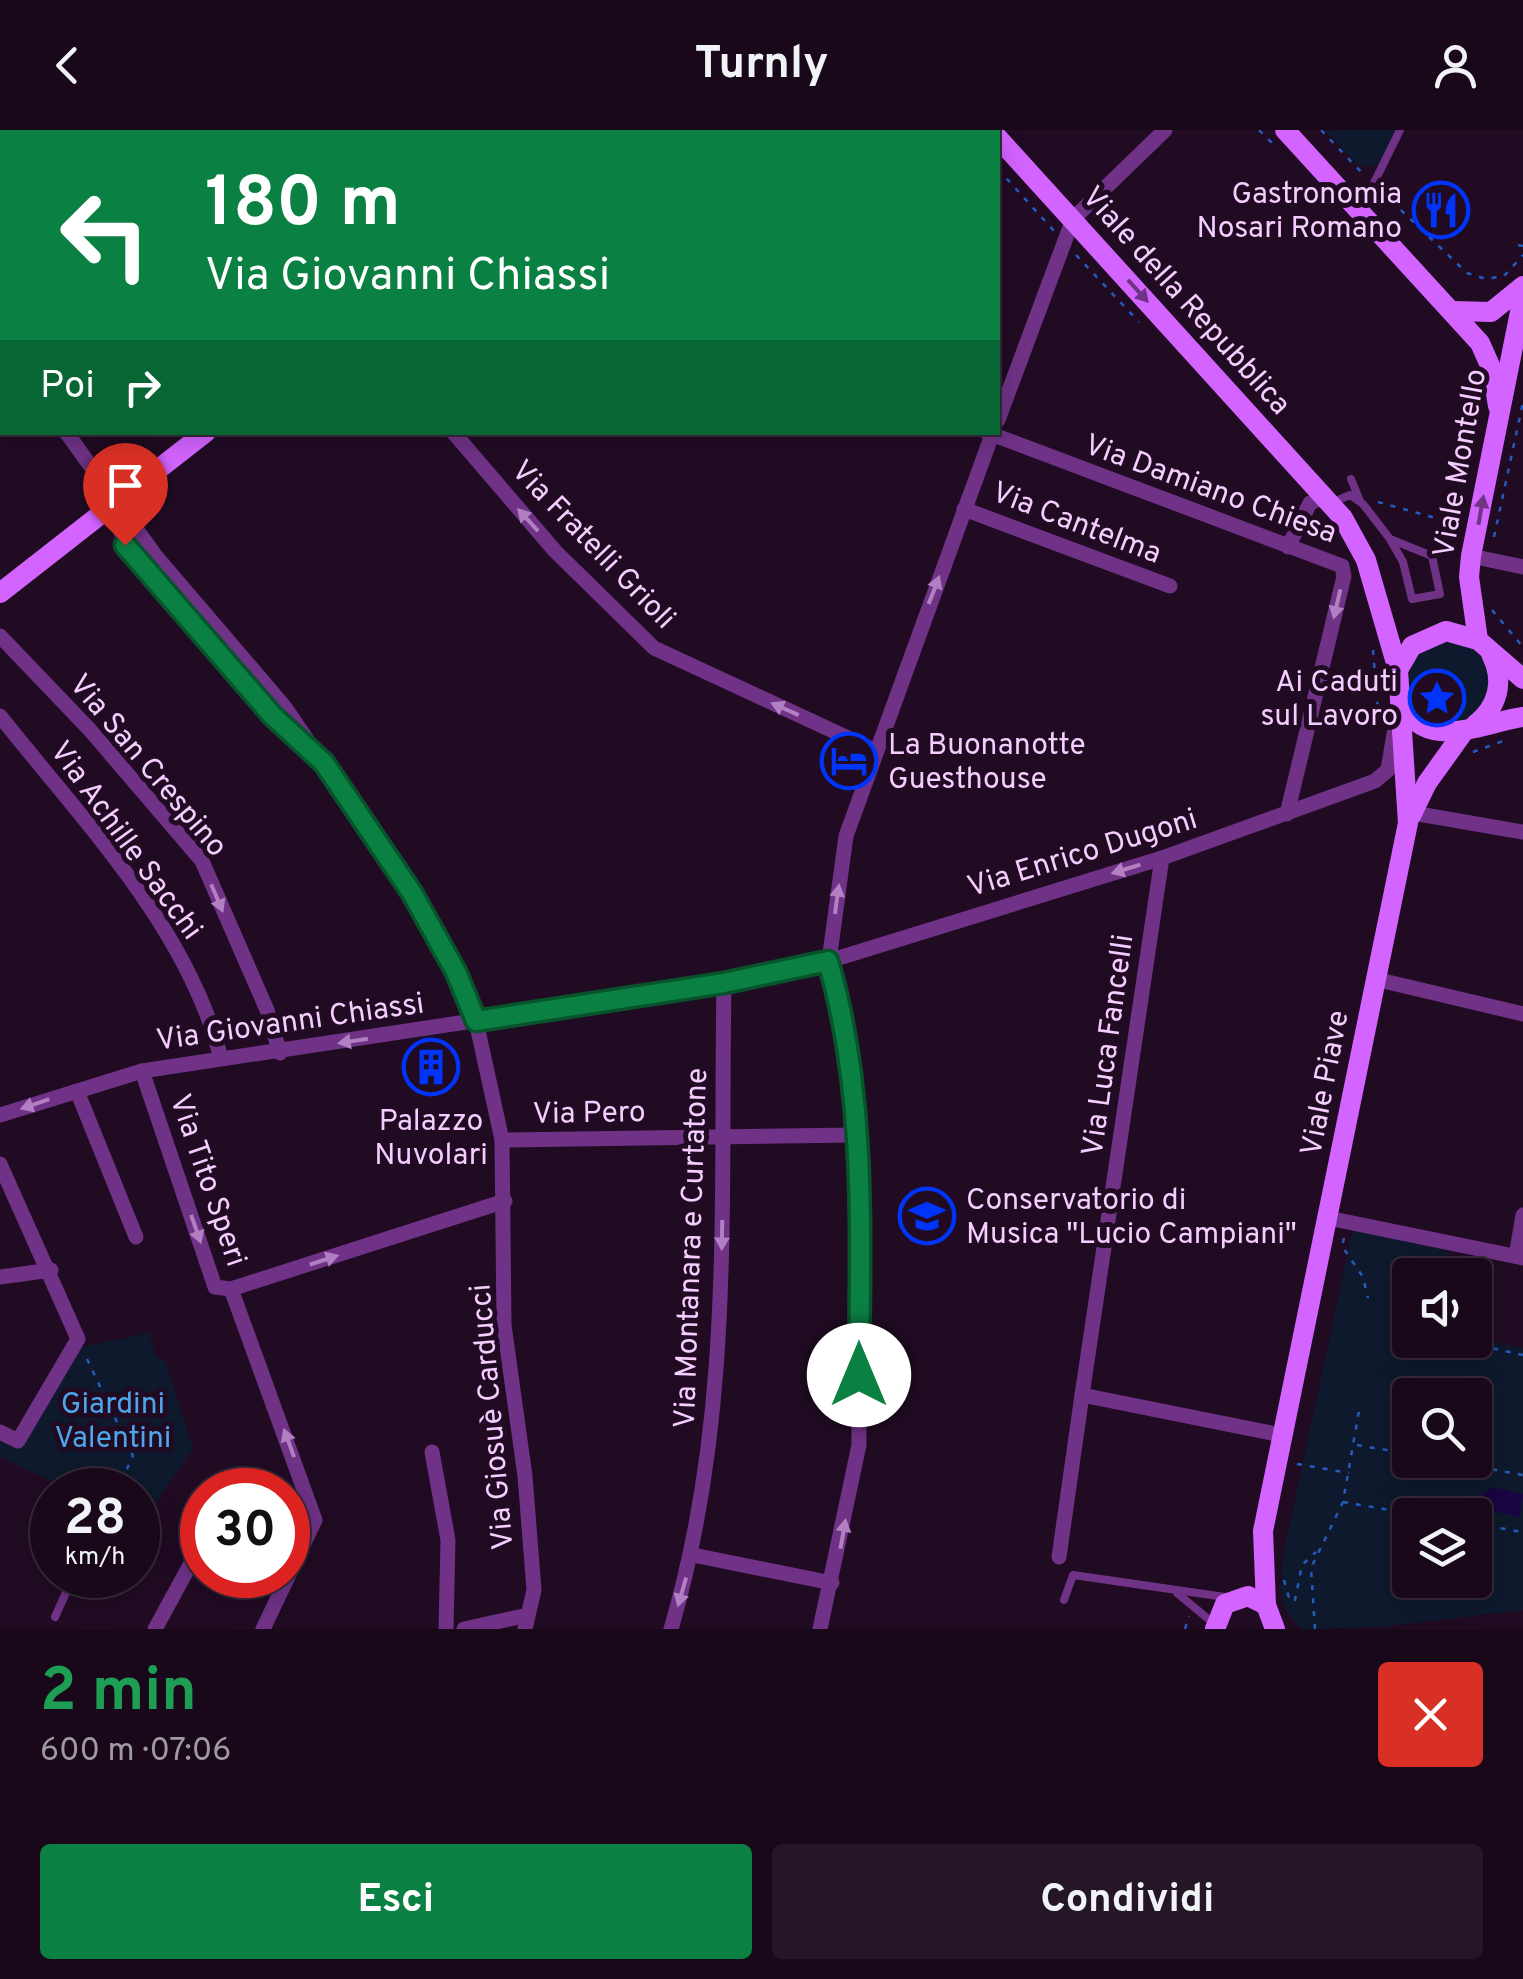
<!DOCTYPE html>
<html lang="it">
<meta charset="utf-8">
<style>
:root{--surface:#18081a;--page:#251627;--text:#f1f3f6;--muted:#9f9aa2;--line:#362939;--accent:#0b8043}
body{margin:0;font-family:Overpass,sans-serif;background:var(--page);color:var(--text);height:100vh;display:flex;flex-direction:column;font-size:38px;white-space:nowrap}
*{box-sizing:border-box;margin:0}
p{font-size:32px;color:var(--muted)}
.icon{flex:none;width:55px;height:55px;fill:none;stroke:currentColor;stroke-width:2;stroke-linecap:round;stroke-linejoin:round}
.map{position:relative;height:1499px;overflow:hidden}
.side{display:flex;flex-direction:column;background:var(--surface);flex:1}
.side>*{flex:none}
.banner{position:absolute;left:0px;top:0px;width:1000px;height:305px;box-shadow:0 5px 25px #0003,0 0 0 2px var(--line);background:#0b8043;color:#fff;overflow:hidden}
.fabs{position:absolute;left:1392px;top:1128px;display:grid;gap:20px}
.fabs a{display:grid;place-items:center;width:100px;height:100px;border-radius:10px;background:var(--surface);box-shadow:0 5px 25px #0003,0 0 0 2px var(--line);font-size:50px}
.speed{position:absolute;left:30px;top:1338px;display:flex;gap:20px;font-size:50px;font-weight:700;text-align:center}
.speed>*{display:grid;place-content:center;width:130px;height:130px;border-radius:50%;background:var(--surface);box-shadow:0 5px 25px #0003,0 0 0 2px var(--line);line-height:1}
.speed small{font-size:25px;font-weight:400}
.speed .limit{border:15px solid #d22;background:#fff;color:#111}
.pin{position:absolute;display:grid;place-items:center;width:85px;height:85px;color:#fff;margin:-102px -42px;border-radius:50% 50% 50% 0;rotate:-45deg;box-shadow:0 0 10px #0007}
.pin .icon{rotate:45deg}
.me{position:absolute;width:110px;margin:-55px;rotate:0deg;stroke-linejoin:round;filter:drop-shadow(0 0 8px #0008)}
.turn{display:flex;align-items:center;gap:35px;height:210px;padding:0 40px;font-size:45px}
.turn .icon{width:130px;height:130px;stroke-width:2.5}
.turn b{display:block;font-size:70px;line-height:85px}
.then{display:flex;align-items:center;height:95px;padding:0 40px;background:#0003;gap:20px;font-size:38px}
.round{display:grid;place-items:center;flex:none;width:105px;height:105px;border-radius:10px;background:var(--page)}
.head{display:flex;align-items:center;justify-content:space-between;height:170px;padding:0 40px}
h1{font-size:60px;font-weight:700;line-height:75px;color:#1e9e55}
.cta{display:flex;gap:20px;margin-top:auto;padding:20px 40px}
.cta a{flex:1;height:115px;border-radius:10px;background:var(--accent);color:#fff;font-size:40px;font-weight:700;line-height:115px;text-align:center}
.cta a+a{background:var(--page);color:var(--text)}
header{display:flex;justify-content:space-between;align-items:center;height:130px;padding:0 40px;background:var(--surface);font-size:45px;font-weight:700}
.map>svg:first-child{display:block}
.green{fill:#0e192d;fill-rule:evenodd}
.water{fill:#190542}
.lines{fill:none;stroke-linecap:round;stroke-linejoin:round}
.path{stroke:#235cbd;stroke-width:2.5;stroke-dasharray:5 8;stroke-linecap:butt}
.lane{stroke:#6f3286;stroke-width:8}
.street{stroke:#6f3286;stroke-width:15}
.secondary{stroke:#d364ff;stroke-width:20}
.oneway{fill:#713386}
.oneway2{fill:#b280c2}
.route-casing{stroke:#07532c;stroke-width:25}
.route{stroke:#0b8043;stroke-width:18}
.labels{text-anchor:middle;stroke-width:10;stroke-linejoin:round;paint-order:stroke}
.poi-label{font-size:30px;fill:#f5cdff;stroke:#200b23;text-anchor:end}
.street-label{font-size:30px;fill:#f5cdff;stroke:#200b23}
.park-label{font-size:30px;fill:#4ea5ea;stroke:#200b23}
</style>
<header><svg class="icon" aria-label="back" viewBox="0 0 24 24"><path d="M15 5l-7 7 7 7"/></svg>Turnly<svg class="icon" aria-label="person" viewBox="0 0 24 24"><circle cx="12" cy="8" r="4"/><path d="M4 21q1-7 8-7t8 7"/></svg></header>
<div class="map">
<svg width="1523" height="1499" viewBox="0 0 1523 1499">
<rect width="100%" height="100%" fill="#200b23"/>
<g class="green">
<path d="M1325 0H1398L1379 36H1359Z"/>
<circle cx="1449" cy="553" r="41"/>
<path d="M1353 1098 1448 1119 1445 1145H1410V1210L1475 1208 1523 1218V1480L1380 1497 1303 1499C1274 1480 1280 1445 1285 1416ZM1410 1265H1475V1330H1410ZM1410 1385H1475V1450H1410Z"/>
<path d="M149 1203 156 1227 166 1232 193 1319 141 1394 138 1360H70L0 1327V1309L20 1318 81 1217Z"/>
</g>
<path class="water" d="M1491 1357 1523 1364 1520 1387 1486 1380 1481 1368Z"/>
<g class="lines">
<g class="path">
<path d="M962 0 965 2"/>
<path d="M1259 0 1272 13"/>
<path d="M1321 0 1365 46"/>
<path d="M998 39 1054 101"/>
<path d="M1382 62 1467 143 1486 149 1504 146 1523 125"/>
<path d="M1518 115 1523 116"/>
<path d="M1076 125 1139 192"/>
<path d="M1378 372 1457 394"/>
<path d="M1494 407 1523 272"/>
<path d="M1492 480 1523 517"/>
<path d="M1373 520 1379 592"/>
<path d="M1473 622 1503 611"/>
<path d="M1344 1108 1342 1116 1363 1147 1368 1168"/>
<path d="M1396 1163 1410 1177"/>
<path d="M1455 1210 1523 1225"/>
<path d="M87 1229 133 1326 117 1360"/>
<path d="M1357 1315 1410 1324"/>
<path d="M1441 1330 1523 1345"/>
<path d="M1297 1334 1349 1343"/>
<path d="M1343 1372 1419 1385"/>
<path d="M1475 1394 1523 1402"/>
<path d="M1284 1450 1290 1471 1295 1470 1302 1435 1316 1422"/>
<path d="M1185 1499 1189 1486"/>
<path d="M1315 1499 1311 1438 1343 1372 1360 1275"/>
</g>
<g class="lane">
<path d="M1353 74 1373 55 1400 0"/>
<path d="M1351 349 1360 371"/>
<path d="M1331 373 1350 365 1363 374 1390 409 1403 432 1412 469 1440 464 1432 426 1390 409"/>
<path d="M1177 1463 1212 1492"/>
<path d="M1064 1470 1073 1445 1225 1467"/>
<path d="M55 1487 74 1445"/>
</g>
<g class="street">
<path d="M567 0 569 2"/>
<path d="M205 2 208 0"/>
<path d="M899 2 902 0"/>
<path d="M0 178 2 175"/>
<path d="M0 213 2 216"/>
<path d="M998 290 1073 89 1165 0"/>
<path d="M66 302 155 425 284 576 412 763 456 842 476 891 502 1010 504 1195 525 1346 534 1460 525 1499"/>
<path d="M453 302 555 421 654 518 874 620"/>
<path d="M986 302 1342 436 1344 446 1287 684"/>
<path d="M964 379 1170 456"/>
<path d="M125 385 120 399 125 415 272 585 303 613"/>
<path d="M1288 417 1310 373 1319 369 1330 373"/>
<path d="M1471 426 1523 437"/>
<path d="M0 506 90 600 202 731 267 880 280 923"/>
<path d="M0 586C83 691 187 796 221 928"/>
<path d="M1413 683 1523 702"/>
<path d="M1162 728 1082 1265 1281 1305"/>
<path d="M1375 849 1523 884"/>
<path d="M142 941 215 1157 231 1159 505 1071"/>
<path d="M77 961 136 1107"/>
<path d="M0 985 142 941 724 853 829 831 1162 728 1375 651 1388 640 1395 598"/>
<path d="M502 1010 857 1005"/>
<path d="M0 1034 78 1209 18 1311 0 1302"/>
<path d="M1328 1088 1523 1128"/>
<path d="M1516 1126 1523 1085"/>
<path d="M0 1147 51 1140"/>
<path d="M231 1159 315 1390 263 1499"/>
<path d="M432 1322 448 1410 446 1499"/>
<path d="M693 1425 832 1453"/>
<path d="M1059 1427 1082 1265"/>
<path d="M155 1499 190 1435"/>
<path d="M464 1499 528 1485"/>
<path d="M671 1499C734 1284 720 1074 724 853"/>
<path d="M820 1499 859 1315 857 1005 842 878 829 831 846 706 993 302"/>
</g>
<g class="secondary">
<path d="M1285 0 1480 213 1492 240 1498 276"/>
<path d="M627 2 631 0"/>
<path d="M998 8 1343 388 1366 430 1398 540"/>
<path d="M1453 181 1491 182 1523 156"/>
<path d="M0 463 206 302"/>
<path d="M1478 510 1469 447 1471 426 1523 167"/>
<path d="M1401 571C1425 624 1481 593 1523 587"/>
<path d="M1475 595C1498 577 1505 551 1491 524"/>
<path d="M1411 686 1427 653 1465 600"/>
<path d="M1266 1475 1263 1401 1408 693 1398 540 1412 516 1446 501 1478 510 1523 549"/>
<path d="M1215 1499 1225 1474 1248 1466 1266 1475 1275 1499"/>
</g>
</g>
<defs><path id="oneway-solid" d="M-6-.8H1V-3.2L6.5 0L1 3.2V.8H-6Z" transform="scale(2.5)"/></defs>
<g class="oneway">
<use href="#oneway-solid" transform="translate(1138 161) rotate(48)"/>
<use href="#oneway-solid" transform="translate(1481 380) rotate(-80)"/>
</g>
<g class="oneway2">
<use href="#oneway-solid" transform="translate(528 390) rotate(-132)"/>
<use href="#oneway-solid" transform="translate(934 460) rotate(-69)"/>
<use href="#oneway-solid" transform="translate(1337 474) rotate(103)"/>
<use href="#oneway-solid" transform="translate(785 579) rotate(-156)"/>
<use href="#oneway-solid" transform="translate(1126 739) rotate(163)"/>
<use href="#oneway-solid" transform="translate(217 768) rotate(67)"/>
<use href="#oneway-solid" transform="translate(837 769) rotate(-82)"/>
<use href="#oneway-solid" transform="translate(353 911) rotate(171)"/>
<use href="#oneway-solid" transform="translate(35 974) rotate(161)"/>
<use href="#oneway-solid" transform="translate(196 1099) rotate(71)"/>
<use href="#oneway-solid" transform="translate(722 1105) rotate(91)"/>
<use href="#oneway-solid" transform="translate(324 1130) rotate(-18)"/>
<use href="#oneway-solid" transform="translate(289 1313) rotate(-110)"/>
<use href="#oneway-solid" transform="translate(843 1404) rotate(-80)"/>
<use href="#oneway-solid" transform="translate(682 1462) rotate(106)"/>
</g>
<g class="lines">
<g class="route-casing">
<path id="route" d="M125 415 272 585 324 633 412 763 456 842 476 891 724 853 828 831C867 964 860 1108 859 1245"/>
</g>
<use href="#route" class="route"/>
</g>
<defs>
<g id="restaurant-ring" transform="scale(2.875)"><circle r="9.5" fill="#200b23" stroke="#0034f8" stroke-width="1.5"/><path d="M-5-6h1v4h1v-4h1v4h1v-4h1v5L-1.5 .5V6h-2V.5L-5-1ZM5-6V6H3V1.5H1.5Q1.5-4 5-6Z" fill="#0034f8"/></g>
<g id="sight-ring" transform="scale(2.875)"><circle r="9.5" fill="#200b23" stroke="#0034f8" stroke-width="1.5"/><path d="M0-6L1.8-2.2L6-1.7L2.9 1.2L3.7 5.4L0 3.3L-3.7 5.4L-2.9 1.2L-6-1.7L-1.8-2.2Z" fill="#0034f8"/></g>
<g id="hotel-ring" transform="scale(2.875)"><circle r="9.5" fill="#200b23" stroke="#0034f8" stroke-width="1.5"/><path d="M-6-4.5h1.5V1H6V5H4.5V3h-9V5H-6ZM-4 0a1.8 1.8 0 1 1 3.6 0ZM.5 0V-2.5h3Q6-2.5 6 0Z" fill="#0034f8"/></g>
<g id="building-ring" transform="scale(2.875)"><circle r="9.5" fill="#200b23" stroke="#0034f8" stroke-width="1.5"/><path d="M-4-6H4V6H1V3H-1V6H-4ZM-2.5-4.3h1.7v1.8h-1.7ZM.8-4.3h1.7v1.8H.8ZM-2.5-1h1.7V.8h-1.7ZM.8-1h1.7V.8H.8Z" fill="#0034f8"/></g>
<g id="school-ring" transform="scale(2.875)"><circle r="9.5" fill="#200b23" stroke="#0034f8" stroke-width="1.5"/><path d="M0-5L7-2L0 1L-7-2ZM-4 1L0 2.5L4 1V4Q0 6-4 4Z" fill="#0034f8"/></g>
</defs>
<g fill-rule="evenodd">
<use href="#restaurant-ring" x="1441" y="80"/>
<use href="#sight-ring" x="1437" y="568"/>
<use href="#hotel-ring" x="849" y="631"/>
<use href="#building-ring" x="431" y="937"/>
<use href="#school-ring" x="927" y="1086"/>
</g>
<g class="labels">
<g class="poi-label">
<text x="1402" y="73">Gastronomia<tspan x="1402" dy="34">Nosari Romano</tspan></text>
<text x="1398" y="561">Ai Caduti<tspan x="1398" dy="34">sul Lavoro</tspan></text>
<text x="888" y="624" text-anchor="start">La Buonanotte<tspan x="888" dy="34">Guesthouse</tspan></text>
<text x="431" y="1000" text-anchor="middle">Palazzo<tspan x="431" dy="34">Nuvolari</tspan></text>
<text x="966" y="1079" text-anchor="start">Conservatorio di<tspan x="966" dy="34">Musica "Lucio Campiani"</tspan></text>
</g>
<g class="street-label">
<text transform="translate(1187 170) rotate(48)" y="10">Viale della Repubblica</text>
<text transform="translate(1459 333) rotate(-80)" y="10">Viale Montello</text>
<text transform="translate(1211 358) rotate(20)" y="10">Via Damiano Chiesa</text>
<text transform="translate(1077 392) rotate(21)" y="10">Via Cantelma</text>
<text transform="translate(594 414) rotate(46)" y="10">Via Fratelli Grioli</text>
<text transform="translate(149 635) rotate(50)" y="10">Via San Crespino</text>
<text transform="translate(127 710) rotate(54)" y="10">Via Achille Sacchi</text>
<text transform="translate(1082 722) rotate(-17)" y="10">Via Enrico Dugoni</text>
<text transform="translate(290 891) rotate(-8)" y="10">Via Giovanni Chiassi</text>
<text transform="translate(1107 915) rotate(-82)" y="10">Via Luca Fancelli</text>
<text transform="translate(1324 953) rotate(-79)" y="10">Viale Piave</text>
<text transform="translate(589 982) rotate(-1)" y="10">Via Pero</text>
<text transform="translate(209 1050) rotate(71)" y="10">Via Tito Speri</text>
<text transform="translate(690 1118) rotate(-88)" y="10">Via Montanara e Curtatone</text>
<text transform="translate(491 1287) rotate(-95)" y="10">Via Giosuè Carducci</text>
</g>
<g class="park-label">
<text x="113" y="1283">Giardini<tspan x="113" dy="34">Valentini</tspan></text>
</g>
</g>
</svg>
<div class="fabs">
<a><svg class="icon" aria-label="sound" viewBox="0 0 24 24"><path d="M4 9h4l5-4v14l-5-4H4zM17 9q2 3 0 6"/></svg></a>
<a><svg class="icon" aria-label="search" viewBox="0 0 24 24"><circle cx="10" cy="10" r="6"/><path d="M15 15l6 6"/></svg></a>
<a><svg class="icon" aria-label="layers" viewBox="0 0 24 24"><path d="M12 4l9 5-9 5-9-5zM3 14l9 5 9-5"/></svg></a>
</div>
<div class="speed"><div>28<small>km/h</small></div><div class="limit">30</div></div>
<div class="pin" style="left:125px;top:415px;background:#d93025"><svg class="icon" aria-label="arrive" viewBox="0 0 24 24"><path d="M6 21V4h12l-3 4 3 4H6"/></svg></div>
<svg class="me" style="left:859px;top:1245px" viewBox="-20 -20 40 40"><circle r="19" fill="#fff"/><path d="M0-13L10 11 0 6-10 11z" fill="#0b8043"/></svg>
<div class="banner">
<div class="turn"><svg class="icon" aria-label="left" viewBox="0 0 24 24"><path d="M17 20v-9H6M10 6l-5 5 5 5"/></svg><div><b>180 m</b>Via Giovanni Chiassi</div></div>
<div class="then">Poi<svg class="icon" aria-label="right" viewBox="0 0 24 24"><path d="M7 20v-9h11M14 6l5 5-5 5"/></svg></div>
</div>
</div>
<section class="side">
<div class="head"><div><h1>2 min</h1><p>600 m · 07:06</p></div><a class="round" style="background:#d93025;color:#fff"><svg class="icon" aria-label="close" viewBox="0 0 24 24"><path d="M6 6l12 12M18 6L6 18"/></svg></a></div>
<div class="cta"><a>Esci</a><a>Condividi</a></div>
</section>
